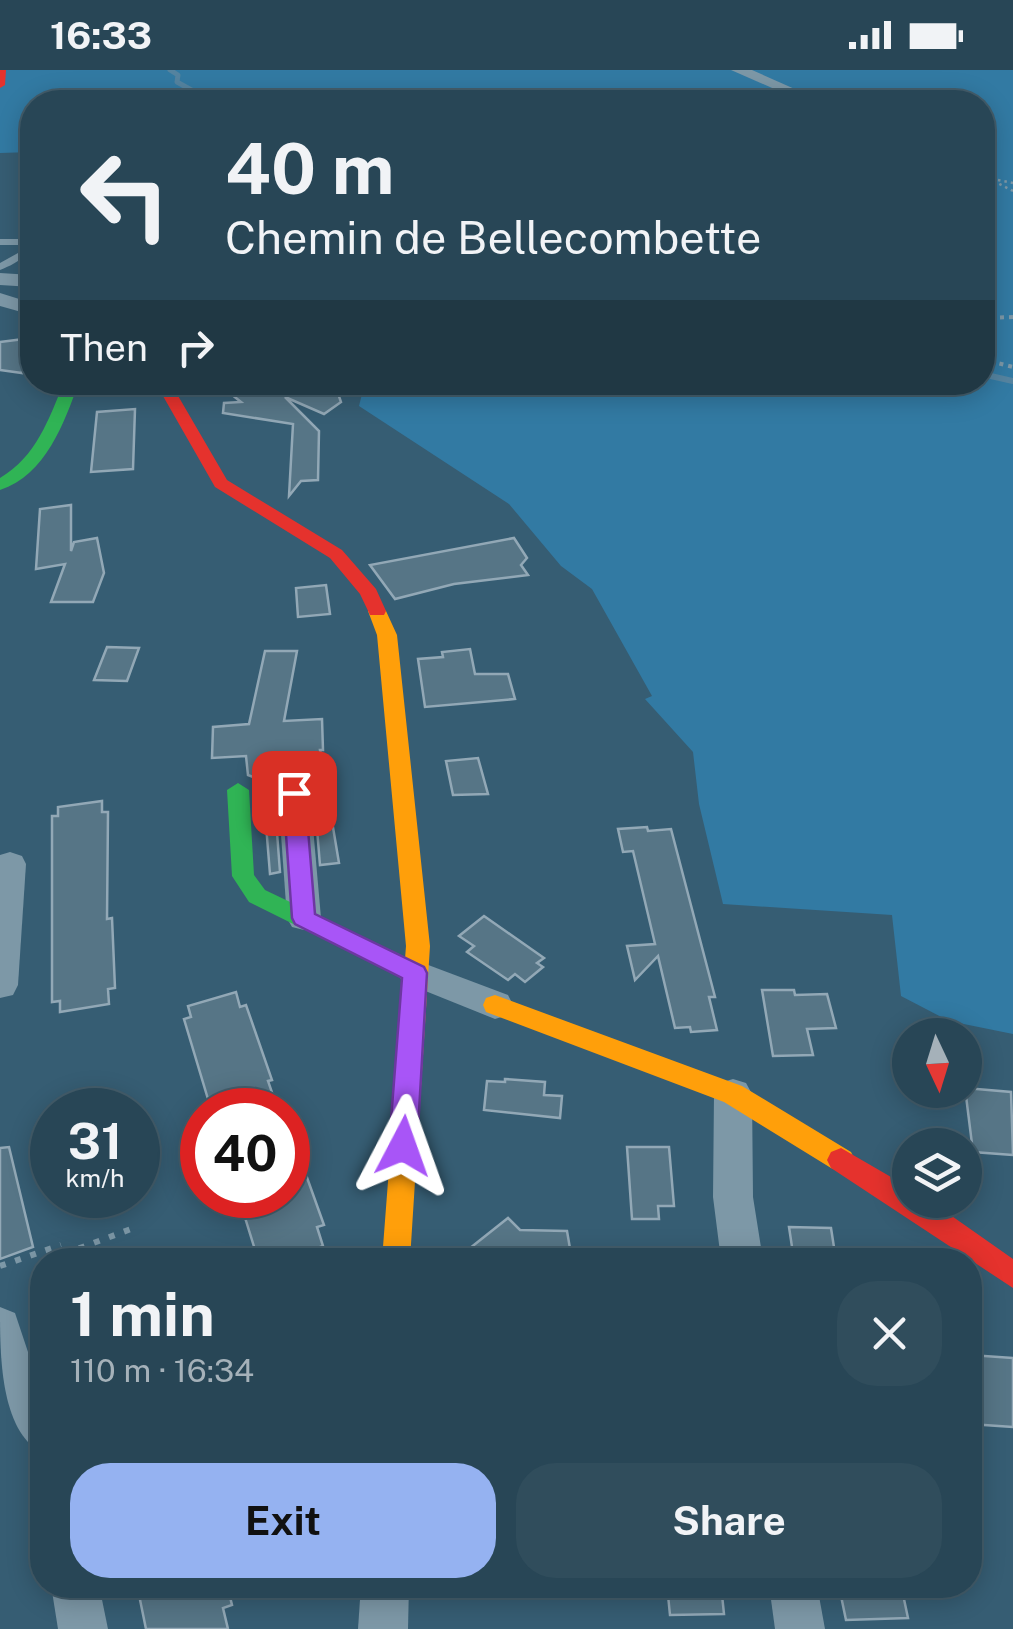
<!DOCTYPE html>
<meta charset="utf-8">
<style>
:root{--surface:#284656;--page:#304d5c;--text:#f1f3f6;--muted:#a5b1b9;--line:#445e6c;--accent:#95b2f1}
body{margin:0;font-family:"Public Sans",sans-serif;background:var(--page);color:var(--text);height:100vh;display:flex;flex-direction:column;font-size:38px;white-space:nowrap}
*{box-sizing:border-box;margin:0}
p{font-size:32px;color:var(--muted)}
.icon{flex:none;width:55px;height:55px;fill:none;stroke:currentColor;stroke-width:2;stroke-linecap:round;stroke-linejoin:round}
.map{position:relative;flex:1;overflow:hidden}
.drawer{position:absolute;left:30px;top:1178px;width:952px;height:350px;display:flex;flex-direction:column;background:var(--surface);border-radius:40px;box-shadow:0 5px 25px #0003,0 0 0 2px var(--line)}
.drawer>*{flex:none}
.guide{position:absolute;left:20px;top:20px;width:975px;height:305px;border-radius:40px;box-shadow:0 5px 25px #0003,0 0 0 2px var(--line);background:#284656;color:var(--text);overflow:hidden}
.needle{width:65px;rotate:176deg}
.fabs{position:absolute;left:892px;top:948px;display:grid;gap:20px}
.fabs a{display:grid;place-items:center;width:90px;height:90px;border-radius:50%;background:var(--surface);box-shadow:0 5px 25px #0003,0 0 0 2px var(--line);font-size:50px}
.speed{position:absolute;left:30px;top:1018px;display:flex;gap:20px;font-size:50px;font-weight:700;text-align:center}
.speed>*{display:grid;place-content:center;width:130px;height:130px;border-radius:50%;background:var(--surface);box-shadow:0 5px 25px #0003,0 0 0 2px var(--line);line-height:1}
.speed small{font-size:25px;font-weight:400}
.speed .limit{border:15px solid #d22;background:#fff;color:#111}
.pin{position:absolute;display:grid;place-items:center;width:85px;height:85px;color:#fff;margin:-42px;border-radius:20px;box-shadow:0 5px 15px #0006}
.me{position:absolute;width:110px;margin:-55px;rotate:4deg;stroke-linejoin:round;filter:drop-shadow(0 0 8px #0008)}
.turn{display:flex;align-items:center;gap:35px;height:210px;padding:0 40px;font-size:45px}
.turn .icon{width:130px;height:130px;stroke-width:2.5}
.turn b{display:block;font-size:70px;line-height:85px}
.then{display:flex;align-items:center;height:95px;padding:0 40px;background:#0003;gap:20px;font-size:38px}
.round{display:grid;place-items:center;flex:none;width:105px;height:105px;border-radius:40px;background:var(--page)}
.head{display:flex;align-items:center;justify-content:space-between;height:170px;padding:0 40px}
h1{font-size:60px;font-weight:700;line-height:75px}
.primary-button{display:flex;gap:20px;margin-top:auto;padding:20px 40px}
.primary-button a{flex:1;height:115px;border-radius:40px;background:var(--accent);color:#111;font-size:40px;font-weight:700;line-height:115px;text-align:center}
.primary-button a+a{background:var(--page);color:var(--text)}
.status{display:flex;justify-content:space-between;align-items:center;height:70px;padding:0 50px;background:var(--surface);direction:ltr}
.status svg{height:28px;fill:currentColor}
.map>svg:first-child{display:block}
.green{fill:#327aa3}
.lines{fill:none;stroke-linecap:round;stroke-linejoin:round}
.stream-far1{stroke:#5584a0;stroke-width:5}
.stream{stroke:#5584a0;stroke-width:6}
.building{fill:#567586;stroke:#92a8b6;stroke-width:2.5}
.path-far2{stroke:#7d98a7;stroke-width:2.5;stroke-dasharray:2.5 4;stroke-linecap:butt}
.path-far1{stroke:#7d98a7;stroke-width:4;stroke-dasharray:4 5;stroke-linecap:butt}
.path{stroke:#7d98a7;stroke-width:6;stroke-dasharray:6 10;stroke-linecap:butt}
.lane{fill:#7d98a7;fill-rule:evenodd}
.street{fill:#7d98a7;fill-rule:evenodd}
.fast{fill:#30b455;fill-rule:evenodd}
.slow{fill:#ff9f0a;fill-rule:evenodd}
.jam{fill:#e5322d;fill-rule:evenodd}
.route{fill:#a855f7;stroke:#6d37a1;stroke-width:2.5}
</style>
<div class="status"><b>16:33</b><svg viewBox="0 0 49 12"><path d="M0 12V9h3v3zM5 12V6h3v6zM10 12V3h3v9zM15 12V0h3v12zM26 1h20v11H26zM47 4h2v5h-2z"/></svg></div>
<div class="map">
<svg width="1013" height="1559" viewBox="0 0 1013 1559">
<rect width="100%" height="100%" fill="#365d73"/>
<path class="green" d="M0 0H1013V964L949 951 901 926 892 845 723 834 699 734 693 682 645 629 652 626 592 519 561 496 509 434 359 336 365 312H982V32H356L353 29 345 32H32V82L0 83Z"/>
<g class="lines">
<path class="stream-far1" d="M170 0 178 5 177 12 213 32"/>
<path class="stream" d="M982 304 1013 311"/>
</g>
<g class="building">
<path d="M24 269 22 303 0 300V272Z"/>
<path d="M216 312H334L341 332 324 344 285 327 319 361 318 410 301 411 289 426 293 354 223 343 224 333 241 332Z"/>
<path d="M135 339 133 399 91 402 97 342Z"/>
<path d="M71 435V481L74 472 97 468 104 503 93 532H51L65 494 36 499 40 439Z"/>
<path d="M514 468 527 488 521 495 528 505 454 514 395 529 370 495Z"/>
<path d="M326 515 330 544 298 547 296 518Z"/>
<path d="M107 577 139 578 127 611 94 610Z"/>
<path d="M470 579 475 604H508L515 629 425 637 418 589 443 587 442 582Z"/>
<path d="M265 581H297L284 651 322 649 323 680H320L339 793 320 795 314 723 306 712 293 709 280 714 274 723 280 802 270 804 263 718 256 708 248 705 246 686 212 688 213 657 249 654Z"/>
<path d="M478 688 488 724 453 725 446 691Z"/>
<path d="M102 731V742H108L107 849 112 848 115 918 108 919 109 934 60 942V931L52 932V746H58V737Z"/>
<path d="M647 757 648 761 671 759 715 927H709L717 960 691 962 690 957 675 958 658 886 635 910 627 876 655 874 633 781 623 782 618 759Z"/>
<path d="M484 846 544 888 537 893 543 897 525 912 515 904 508 910 467 882 474 876 459 866Z"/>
<path d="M762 920H794L795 925 827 924 836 958 807 959 813 985 773 986Z"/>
<path d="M236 922 240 937 246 935 272 1010 268 1011 278 1040H214L208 1029 184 949 191 947 188 936Z"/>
<path d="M505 1009 545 1012 544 1025 562 1026 560 1048 484 1040 487 1011 505 1012Z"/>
<path d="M965 1018 1011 1022 1013 1085 973 1082Z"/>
<path d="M291 1063 324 1155 317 1157 323 1176 283 1190H268L265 1180 256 1183 238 1125H288V1064Z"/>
<path d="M9 1077 33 1177 0 1189V1078Z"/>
<path d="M627 1077H669L674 1136H658L659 1149H632Z"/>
<path d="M508 1148 520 1160 567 1161 572 1190H455Z"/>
<path d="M789 1157 831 1158 836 1190H794Z"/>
<path d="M970 1285 1013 1288V1357L970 1354Z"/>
<path d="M137 1515H227L232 1535 223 1538 228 1559H146Z"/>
<path d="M667 1515H721L724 1544 670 1545Z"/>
<path d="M847 1515H901L908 1548 846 1550 841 1526 849 1527Z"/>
</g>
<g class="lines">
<g class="path-far2">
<path d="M982 105 1013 121"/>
<path d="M998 110 1013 113"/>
</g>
<g class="path-far1">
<path d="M982 248 1013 247"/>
<path d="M982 289 1013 297"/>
</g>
<g class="path">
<path d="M64 1184 131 1159"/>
<path d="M0 1196 61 1175"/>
</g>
<path class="lane" d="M0 169H29L32 170C29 187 15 194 0 200V193L18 183 23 175H0Z"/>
<g class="street">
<path d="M731 0H752L824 32H804Z"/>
<path d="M0 203 32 205V217L0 215Z"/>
<path d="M0 223 32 233V245L0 236Z"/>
<path d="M294 713 305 716 310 723 321 848 316 857 304 860 292 857 287 848 278 723 283 716Z"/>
<path d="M10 782 22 786 26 794 18 915 13 925 0 928V785Z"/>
<path d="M415 890 508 925 513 935 508 945 495 949 403 912 397 903 403 894Z"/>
<path d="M733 1009 746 1013 752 1024 753 1127 763 1190H721L713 1127 714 1024 720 1013Z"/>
<path d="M0 1237 15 1243 42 1324V1383C0 1360 0 1286 0 1237Z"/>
<path d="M51 1515H99L108 1559H58Z"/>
<path d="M361 1515H409L408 1559H358Z"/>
<path d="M769 1515H817L825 1559H775Z"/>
</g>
<g class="fast">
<path d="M64 312H79C64 353 46 405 0 420V408C36 387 49 349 64 312Z"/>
<path d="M238 713 249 720 254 805 265 820 424 896 427 903 424 910H406L249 832 232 806 227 720Z"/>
</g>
<g class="slow">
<path d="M377 535 386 541 397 565 430 876 410 1190H382L406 876 377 565 368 541Z"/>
<path d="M495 925 742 1016 851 1082 855 1090 851 1098 841 1102 831 1098 724 1032 486 942 483 935 486 928Z"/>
</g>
<g class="jam">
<path d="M0 0H6L5 15 0 18Z"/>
<path d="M155 312H170L227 410 342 480 376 519 386 541 384 545H370L360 524 330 488 215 417Z"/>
<path d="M841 1078 910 1118V1130H929L1013 1189V1218L831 1098 827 1090 831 1082Z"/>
</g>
</g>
<path class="route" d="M294 716 305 723 315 844 424 897 427 903 417 1076 413 1084 403 1088 393 1084 389 1076 402 908 295 854 292 848 283 723Z"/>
</svg>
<div class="fabs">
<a><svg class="needle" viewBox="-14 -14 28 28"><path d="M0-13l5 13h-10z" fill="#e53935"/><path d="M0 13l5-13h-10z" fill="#a5b1b9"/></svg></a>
<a><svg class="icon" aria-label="layers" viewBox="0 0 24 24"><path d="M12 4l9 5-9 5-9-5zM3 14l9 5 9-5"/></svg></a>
</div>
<div class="speed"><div>31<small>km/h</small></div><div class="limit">40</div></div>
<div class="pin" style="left:294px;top:723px;background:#d93025"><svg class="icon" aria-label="arrive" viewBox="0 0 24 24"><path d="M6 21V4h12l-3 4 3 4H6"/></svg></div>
<svg class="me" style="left:403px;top:1076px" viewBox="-20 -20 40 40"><path d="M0-17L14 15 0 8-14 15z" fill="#a855f7" stroke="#fff" stroke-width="4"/></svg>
<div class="guide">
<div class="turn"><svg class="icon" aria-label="left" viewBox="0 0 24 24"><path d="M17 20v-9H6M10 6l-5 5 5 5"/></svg><div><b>40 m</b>Chemin de Bellecombette</div></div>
<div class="then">Then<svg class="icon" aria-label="right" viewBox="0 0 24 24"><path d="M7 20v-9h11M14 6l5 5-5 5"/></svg></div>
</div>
<section class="drawer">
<div class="head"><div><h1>1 min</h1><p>110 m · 16:34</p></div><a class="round"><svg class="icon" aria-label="close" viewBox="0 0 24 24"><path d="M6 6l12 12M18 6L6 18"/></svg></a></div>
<div class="primary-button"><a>Exit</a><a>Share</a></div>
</section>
</div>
